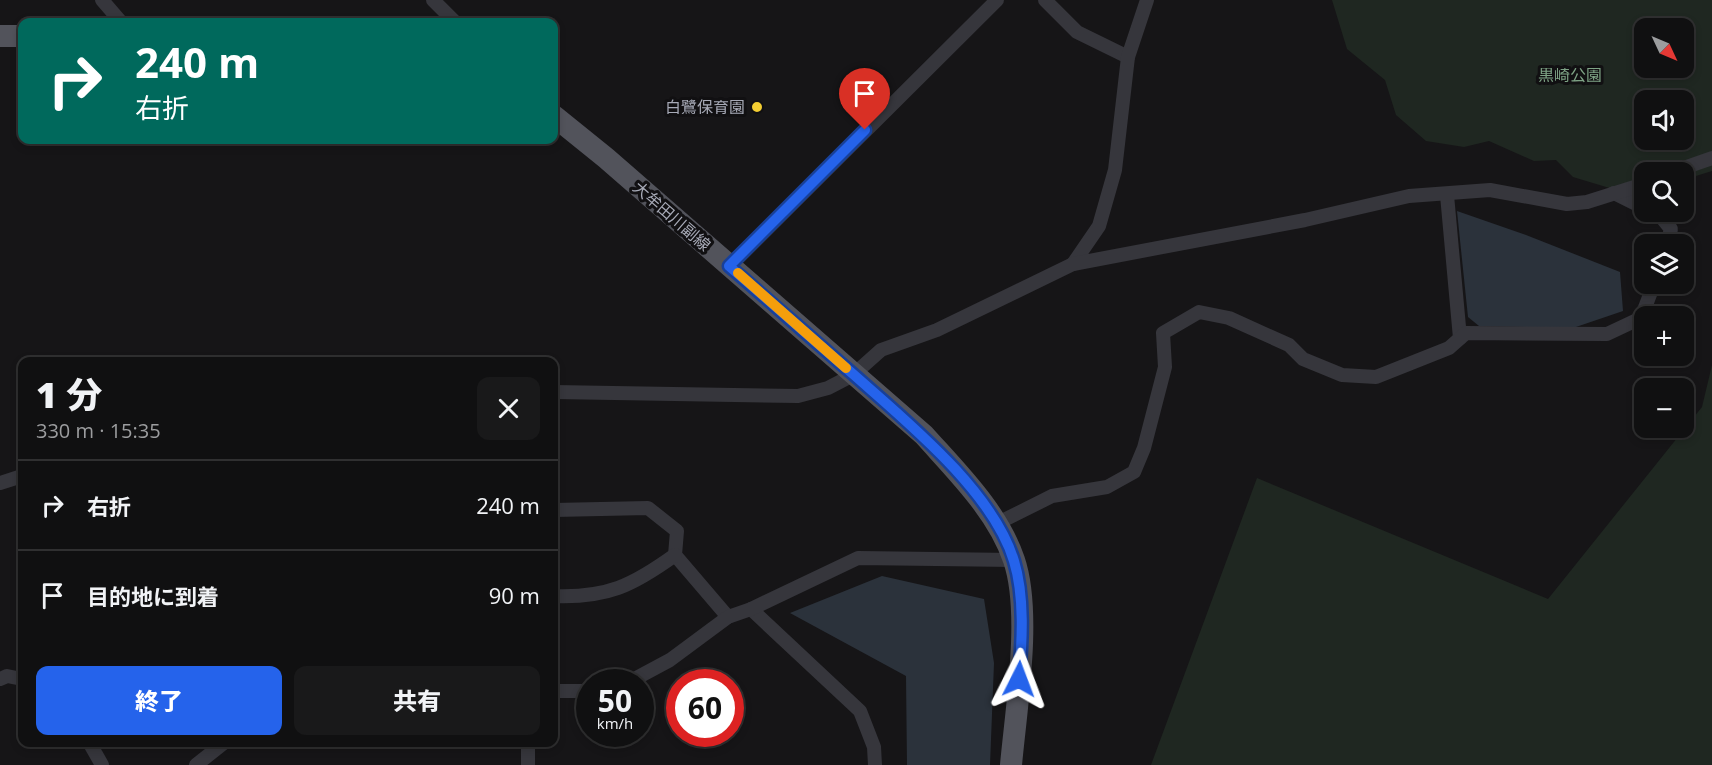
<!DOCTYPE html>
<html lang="ja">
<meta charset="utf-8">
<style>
:root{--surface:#101011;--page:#19191a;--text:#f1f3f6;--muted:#9c9d9f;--line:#303031;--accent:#2563eb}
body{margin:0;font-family:"Open Sans","Noto Sans JP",sans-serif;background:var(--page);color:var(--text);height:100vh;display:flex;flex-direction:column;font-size:22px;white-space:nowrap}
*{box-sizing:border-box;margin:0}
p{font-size:20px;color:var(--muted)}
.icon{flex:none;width:33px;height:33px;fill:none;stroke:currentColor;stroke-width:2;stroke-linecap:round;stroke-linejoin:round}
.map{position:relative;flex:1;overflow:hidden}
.panel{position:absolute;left:18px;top:357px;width:540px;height:390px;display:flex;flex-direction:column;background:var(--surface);border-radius:12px;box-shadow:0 3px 9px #0003,0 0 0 2px var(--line)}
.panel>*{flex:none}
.hud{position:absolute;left:18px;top:18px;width:540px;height:126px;border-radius:12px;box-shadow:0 3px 9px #0003,0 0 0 2px var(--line);background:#00695c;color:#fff;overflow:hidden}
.needle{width:39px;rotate:134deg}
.tools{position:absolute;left:1634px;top:18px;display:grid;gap:12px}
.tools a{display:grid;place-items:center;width:60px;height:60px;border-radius:12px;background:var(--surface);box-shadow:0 3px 9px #0003,0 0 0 2px var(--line);font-size:30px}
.speed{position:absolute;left:576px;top:669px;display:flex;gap:12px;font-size:30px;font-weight:700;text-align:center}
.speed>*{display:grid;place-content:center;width:78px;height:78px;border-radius:50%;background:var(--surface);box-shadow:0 3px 9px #0003,0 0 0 2px var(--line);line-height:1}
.speed small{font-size:15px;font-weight:400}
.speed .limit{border:9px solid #d22;background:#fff;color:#111}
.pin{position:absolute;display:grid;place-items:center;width:51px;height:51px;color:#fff;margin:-62px -26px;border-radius:50% 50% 50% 0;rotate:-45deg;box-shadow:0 0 6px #0007}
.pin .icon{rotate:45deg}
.me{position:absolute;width:66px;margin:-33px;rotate:3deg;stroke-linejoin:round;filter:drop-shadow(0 0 4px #0008)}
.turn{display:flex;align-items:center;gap:21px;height:126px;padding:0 18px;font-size:27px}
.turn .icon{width:78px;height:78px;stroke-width:2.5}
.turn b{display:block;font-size:42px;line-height:51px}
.round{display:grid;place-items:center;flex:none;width:63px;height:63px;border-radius:12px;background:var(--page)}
.overview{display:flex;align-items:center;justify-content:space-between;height:102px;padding:0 18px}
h1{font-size:36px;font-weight:800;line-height:45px}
.cta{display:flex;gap:12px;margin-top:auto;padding:12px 18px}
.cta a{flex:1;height:69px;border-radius:12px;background:var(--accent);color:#fff;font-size:24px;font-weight:800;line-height:69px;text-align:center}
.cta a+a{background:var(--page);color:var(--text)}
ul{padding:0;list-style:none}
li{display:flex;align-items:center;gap:18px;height:90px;padding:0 18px;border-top:2px solid var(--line)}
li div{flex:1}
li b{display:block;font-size:22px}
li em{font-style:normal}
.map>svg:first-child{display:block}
.green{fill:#1f2721;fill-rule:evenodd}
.water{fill:#2b323b}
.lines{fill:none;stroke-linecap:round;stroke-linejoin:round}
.street{stroke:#36363c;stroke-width:14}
.primary{stroke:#52535b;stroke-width:22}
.route-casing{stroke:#184099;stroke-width:15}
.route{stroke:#2563eb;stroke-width:10}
.slow{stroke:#f59e0b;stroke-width:10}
.poi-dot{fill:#f3cd32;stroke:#111012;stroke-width:2}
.labels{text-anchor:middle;stroke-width:6;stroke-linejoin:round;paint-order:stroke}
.park-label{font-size:16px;fill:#7ea385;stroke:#111012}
.poi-label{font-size:16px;fill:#a7aab7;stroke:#111012;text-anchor:end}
.street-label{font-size:16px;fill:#a7aab7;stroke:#111012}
</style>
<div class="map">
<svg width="1712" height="765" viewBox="0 0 1712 765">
<rect width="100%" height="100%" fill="#161517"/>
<g class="green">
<path d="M1332 0H1712V171L1683 180V172H1644V193L1636 196 1573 177 1556 160 1534 161 1489 141 1464 147 1426 141 1396 115 1385 80 1347 49ZM1644 28H1683V68H1644ZM1644 100H1683V140H1644Z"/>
<path d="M1712 365V765H1151L1257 478 1548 599 1702 407Z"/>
</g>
<g class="water">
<path d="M1457 211 1526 235 1620 272 1623 311 1573 328 1479 326 1468 317Z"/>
<path d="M882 576 984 599 994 663 990 765H907L906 676 790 613Z"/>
</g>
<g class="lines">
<g class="street">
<path d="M102 0 121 22"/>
<path d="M433 0 455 22"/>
<path d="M1045 0 1077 32 1128 57"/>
<path d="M1672 172 1712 158"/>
<path d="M1614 193 1644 208"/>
<path d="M1447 195 1460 338"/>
<path d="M1650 212 1662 218 1671 229 1667 244"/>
<path d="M1073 264 1099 226 1115 170 1128 57 1147 0"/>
<path d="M730 266 997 0"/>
<path d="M554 392 798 396 828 388 853 375 881 350 937 330 1073 264 1305 220 1409 196 1490 190 1567 204 1587 202 1644 184"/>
<path d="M0 483 22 476"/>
<path d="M554 510 648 508 677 531 675 555 728 617"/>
<path d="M996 524 1052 496 1107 487 1134 472 1144 448 1165 367 1163 333 1199 312 1229 318 1289 345 1303 359 1342 375 1376 377 1449 348 1466 333 1607 334 1641 318 1654 284"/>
<path d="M554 596C607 598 632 586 675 555"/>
<path d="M751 609 860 711 874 747 875 765"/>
<path d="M0 679 7 676 22 679"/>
<path d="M629 682 670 660 728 617 751 609 858 558 1014 560"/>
<path d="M554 691H590"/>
<path d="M89 742 102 765"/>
<path d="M528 742V765"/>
<path d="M196 765 225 742"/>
</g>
<g class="primary">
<path d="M0 36H22"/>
<path d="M554 116 606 158 924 435C957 472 998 512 1014 560 1032 613 1016 709 1011 765"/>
</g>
</g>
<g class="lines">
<g class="route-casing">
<path id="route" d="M865 130 729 266C771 302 811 338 853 374 906 421 993 491 1014 561 1025 597 1022 642 1019 679"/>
</g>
<use href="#route" class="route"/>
<path class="slow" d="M738 273 846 368"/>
</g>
<circle class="poi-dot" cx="757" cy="107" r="6"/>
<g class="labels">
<g class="park-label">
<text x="1570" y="81">黒崎公園</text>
</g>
<g class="poi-label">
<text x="745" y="113">白鷺保育園</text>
</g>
<g class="street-label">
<text transform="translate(672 216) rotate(41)" y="6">大牟田川副線</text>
</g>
</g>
</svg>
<div class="tools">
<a><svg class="needle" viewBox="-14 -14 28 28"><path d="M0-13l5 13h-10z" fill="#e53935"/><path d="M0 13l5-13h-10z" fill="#9c9d9f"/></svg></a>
<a><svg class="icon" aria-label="sound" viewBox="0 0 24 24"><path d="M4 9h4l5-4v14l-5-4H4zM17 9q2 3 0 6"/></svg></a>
<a><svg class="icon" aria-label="search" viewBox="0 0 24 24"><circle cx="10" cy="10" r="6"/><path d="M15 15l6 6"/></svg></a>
<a><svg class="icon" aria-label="layers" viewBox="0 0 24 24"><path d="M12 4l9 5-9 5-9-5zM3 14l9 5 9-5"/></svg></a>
<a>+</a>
<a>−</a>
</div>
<div class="speed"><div>50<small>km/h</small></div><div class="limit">60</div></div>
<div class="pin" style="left:865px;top:130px;background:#d93025"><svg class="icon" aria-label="arrive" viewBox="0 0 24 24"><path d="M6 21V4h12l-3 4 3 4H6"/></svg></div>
<svg class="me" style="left:1019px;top:679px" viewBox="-20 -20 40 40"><path d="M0-17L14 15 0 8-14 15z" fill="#2563eb" stroke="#fff" stroke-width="4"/></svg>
<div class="hud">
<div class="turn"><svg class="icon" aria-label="right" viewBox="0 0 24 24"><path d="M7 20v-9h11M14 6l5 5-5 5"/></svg><div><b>240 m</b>右折</div></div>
</div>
<section class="panel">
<div class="overview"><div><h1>1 分</h1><p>330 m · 15:35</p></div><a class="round"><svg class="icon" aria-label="close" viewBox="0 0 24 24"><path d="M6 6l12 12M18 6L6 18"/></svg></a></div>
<ul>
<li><svg class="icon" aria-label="right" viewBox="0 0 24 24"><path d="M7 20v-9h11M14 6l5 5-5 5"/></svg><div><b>右折</b></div><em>240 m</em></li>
<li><svg class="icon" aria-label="arrive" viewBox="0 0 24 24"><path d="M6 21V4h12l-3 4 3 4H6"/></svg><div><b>目的地に到着</b></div><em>90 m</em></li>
</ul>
<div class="cta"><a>終了</a><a>共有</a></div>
</section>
</div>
